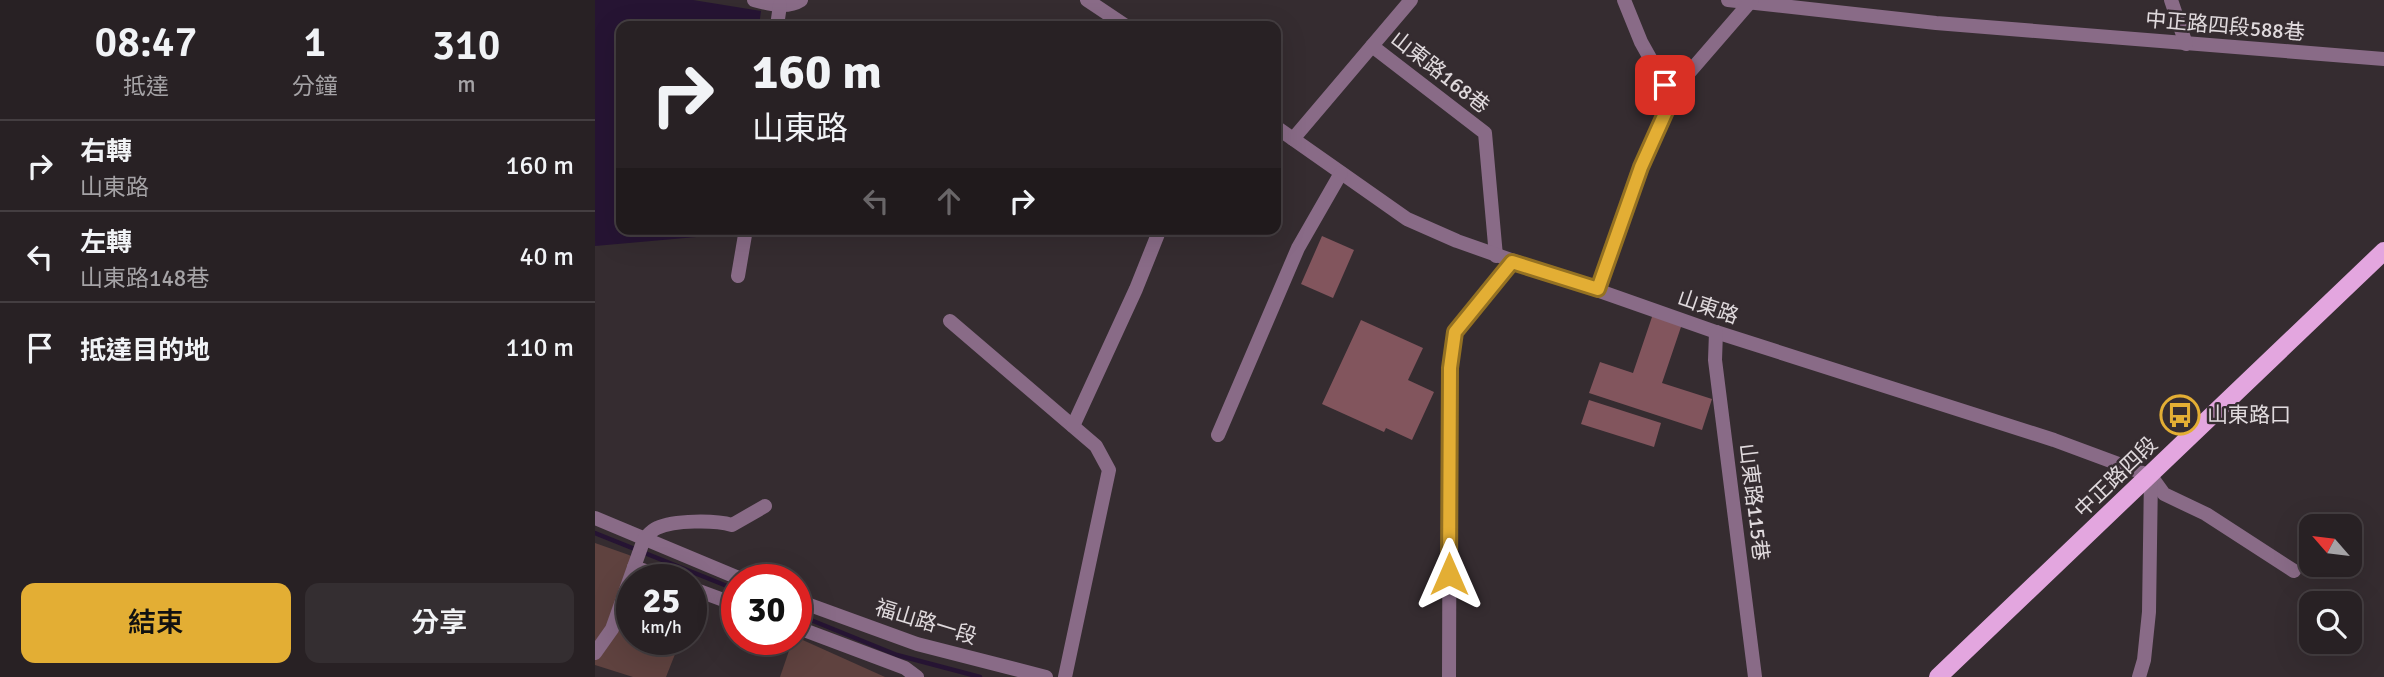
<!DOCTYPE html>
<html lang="zh-TW">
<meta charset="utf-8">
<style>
:root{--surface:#282124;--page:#342e31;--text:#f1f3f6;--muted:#a5a3a6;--line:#443e41;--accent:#e3ae34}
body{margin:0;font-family:Signika,"Noto Sans TC",sans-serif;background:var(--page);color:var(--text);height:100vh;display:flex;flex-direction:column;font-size:26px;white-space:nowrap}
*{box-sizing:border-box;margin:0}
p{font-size:23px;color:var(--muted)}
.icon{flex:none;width:38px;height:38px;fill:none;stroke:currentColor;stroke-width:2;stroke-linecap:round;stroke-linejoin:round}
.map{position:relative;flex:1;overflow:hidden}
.panel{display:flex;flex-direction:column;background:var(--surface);width:595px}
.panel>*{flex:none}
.hud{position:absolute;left:21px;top:21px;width:665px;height:214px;border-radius:14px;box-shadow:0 7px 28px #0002,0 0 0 2px var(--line);background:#282124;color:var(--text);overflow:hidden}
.needle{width:46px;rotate:298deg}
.controls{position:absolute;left:1704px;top:514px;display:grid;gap:14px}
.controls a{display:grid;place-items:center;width:63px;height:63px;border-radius:14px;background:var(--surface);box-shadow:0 7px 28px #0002,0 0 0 2px var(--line);font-size:35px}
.speed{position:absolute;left:21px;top:564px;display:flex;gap:14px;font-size:35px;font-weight:700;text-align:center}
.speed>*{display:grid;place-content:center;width:91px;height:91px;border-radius:50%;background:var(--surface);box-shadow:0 7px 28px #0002,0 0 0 2px var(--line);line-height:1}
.speed small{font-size:18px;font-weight:400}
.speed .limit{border:10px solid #d22;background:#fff;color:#111}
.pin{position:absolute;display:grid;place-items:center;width:60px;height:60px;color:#fff;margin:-30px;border-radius:14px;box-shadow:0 4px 10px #0006}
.me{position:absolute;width:77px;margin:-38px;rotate:0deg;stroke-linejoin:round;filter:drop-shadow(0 0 5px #0008)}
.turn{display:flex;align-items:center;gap:24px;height:147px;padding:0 21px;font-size:32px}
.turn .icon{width:91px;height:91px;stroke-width:2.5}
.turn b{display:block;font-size:49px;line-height:60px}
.lanes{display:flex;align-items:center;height:66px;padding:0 21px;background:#0003;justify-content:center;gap:35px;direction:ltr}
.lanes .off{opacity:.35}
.eta{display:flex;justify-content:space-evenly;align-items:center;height:119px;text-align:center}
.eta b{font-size:42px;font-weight:600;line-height:49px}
.button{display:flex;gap:14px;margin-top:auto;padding:14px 21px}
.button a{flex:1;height:80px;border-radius:14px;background:var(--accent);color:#111;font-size:28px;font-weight:600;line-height:80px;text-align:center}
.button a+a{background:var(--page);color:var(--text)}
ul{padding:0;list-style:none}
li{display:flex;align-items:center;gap:21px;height:91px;padding:0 21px;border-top:2px solid var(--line)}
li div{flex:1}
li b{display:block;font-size:26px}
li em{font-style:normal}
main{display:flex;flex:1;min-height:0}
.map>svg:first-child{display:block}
.green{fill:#5f423f}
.water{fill:#261433}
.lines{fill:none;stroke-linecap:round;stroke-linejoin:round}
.stream{stroke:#261433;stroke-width:4.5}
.building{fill:#82555d}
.minor{stroke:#896b87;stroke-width:14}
.major{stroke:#e3a6df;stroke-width:18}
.route-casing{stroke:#947122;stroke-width:18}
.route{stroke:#e3ae34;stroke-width:12}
.labels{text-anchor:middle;stroke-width:5;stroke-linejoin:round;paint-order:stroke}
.street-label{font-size:21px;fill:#e0dadd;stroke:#352c30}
.poi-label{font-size:21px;fill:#e0dadd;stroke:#352c30;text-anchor:start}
</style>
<main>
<section class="panel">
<div class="eta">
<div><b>08:47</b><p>抵達</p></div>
<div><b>1</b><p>分鐘</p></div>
<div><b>310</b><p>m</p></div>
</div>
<ul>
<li><svg class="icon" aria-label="right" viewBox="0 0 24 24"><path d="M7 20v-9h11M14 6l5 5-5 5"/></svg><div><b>右轉</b><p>山東路</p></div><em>160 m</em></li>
<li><svg class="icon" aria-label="left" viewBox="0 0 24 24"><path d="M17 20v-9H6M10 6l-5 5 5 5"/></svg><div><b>左轉</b><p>山東路148巷</p></div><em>40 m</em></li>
<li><svg class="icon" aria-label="arrive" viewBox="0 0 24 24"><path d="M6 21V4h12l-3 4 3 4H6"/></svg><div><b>抵達目的地</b></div><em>110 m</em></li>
</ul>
<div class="button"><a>結束</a><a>分享</a></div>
</section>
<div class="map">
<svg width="1789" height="677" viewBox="0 0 1789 677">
<rect width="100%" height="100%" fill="#352c30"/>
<g class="green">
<path d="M0 543 34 555 75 579H37V639H86L71 677H38L0 665Z"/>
<path d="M201 637 290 677H185L198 639Z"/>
</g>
<path class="water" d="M0 0H98L166 11 164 26H26V229H135V234L0 246Z"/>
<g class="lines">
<g class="stream">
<path d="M0 533 142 590"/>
<path d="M201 614 302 655 385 677"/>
</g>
</g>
<g class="building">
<path d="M727 236 759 250 738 298 706 284Z"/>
<path d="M1058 314 1087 324 1067 383 1117 399 1107 430 994 393 1005 362 1038 373Z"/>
<path d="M766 320 828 348 813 380 839 392 817 440 791 428 789 432 727 404Z"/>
<path d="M994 400 1066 423 1059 447 986 424Z"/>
</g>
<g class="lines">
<g class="minor">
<path d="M159 0C174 4 192 9 206 0"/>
<path d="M492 0 531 26"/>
<path d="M1133 0 1341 23 1789 59"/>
<path d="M1576 0 1591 44"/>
<path d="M182 26 185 5"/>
<path d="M777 46 890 133 901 256"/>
<path d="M1073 97 1157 0"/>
<path d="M681 127 812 219 862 241 1121 332 1459 440 1556 476"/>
<path d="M698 139 816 0"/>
<path d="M143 276 151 229"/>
<path d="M1002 289 1047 167 1072 109 1073 97 1070 85 1046 42 1029 0"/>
<path d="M355 321 501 446 514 470 470 677"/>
<path d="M1121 332 1120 360 1160 677"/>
<path d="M478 426 541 289 565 229"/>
<path d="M623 435 703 248 746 173"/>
<path d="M1556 476 1569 494 1611 514 1699 571"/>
<path d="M0 518 146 579"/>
<path d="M39 567 74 579"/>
<path d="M96 588 142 605"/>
<path d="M201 600 322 644 451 677"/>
<path d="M201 627 310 668 322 677"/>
<path d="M0 653 17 629 49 539C53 535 57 530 62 528 79 520 120 520 137 525L170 506"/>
<path d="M854 677 855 368 860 332 917 262"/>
<path d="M1544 677 1549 660 1554 612 1556 476"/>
</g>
<path class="major" d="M1343 677 1789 251"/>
</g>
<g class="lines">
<g class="route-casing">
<path id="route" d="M854 574 855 368 860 332 917 262 1003 289 1046 167 1072 109 1073 97 1070 85"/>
</g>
<use href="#route" class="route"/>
</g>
<defs>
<g id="bus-ring" transform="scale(2.0125)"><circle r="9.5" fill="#352c30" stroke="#e3ae34" stroke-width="1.5"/><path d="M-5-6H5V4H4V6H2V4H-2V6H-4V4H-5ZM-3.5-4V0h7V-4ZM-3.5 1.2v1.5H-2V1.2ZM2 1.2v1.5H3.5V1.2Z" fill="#e3ae34"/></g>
</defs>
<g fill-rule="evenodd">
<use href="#bus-ring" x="1585" y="415"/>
</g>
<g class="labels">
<g class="street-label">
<text transform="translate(1630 26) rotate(5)" y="7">中正路四段588巷</text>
<text transform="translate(845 72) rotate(38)" y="7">山東路168巷</text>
<text transform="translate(1113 307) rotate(19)" y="7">山東路</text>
<text transform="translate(1521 477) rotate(-44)" y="7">中正路四段</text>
<text transform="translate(1159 502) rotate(83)" y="7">山東路115巷</text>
<text transform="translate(331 622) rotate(17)" y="7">福山路一段</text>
</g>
<g class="poi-label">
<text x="1612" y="422">山東路口</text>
</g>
</g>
</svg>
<div class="controls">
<a><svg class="needle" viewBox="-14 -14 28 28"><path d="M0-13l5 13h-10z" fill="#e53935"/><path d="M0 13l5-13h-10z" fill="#a5a3a6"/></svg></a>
<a><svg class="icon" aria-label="search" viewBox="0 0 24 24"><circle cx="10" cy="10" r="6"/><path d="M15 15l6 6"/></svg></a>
</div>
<div class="speed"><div>25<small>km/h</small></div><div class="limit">30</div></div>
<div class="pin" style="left:1070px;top:85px;background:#d93025"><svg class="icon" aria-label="arrive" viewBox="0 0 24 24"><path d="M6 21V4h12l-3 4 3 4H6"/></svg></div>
<svg class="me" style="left:854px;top:574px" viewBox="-20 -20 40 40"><path d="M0-17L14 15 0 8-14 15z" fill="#e3ae34" stroke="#fff" stroke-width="4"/></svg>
<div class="hud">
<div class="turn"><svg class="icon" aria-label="right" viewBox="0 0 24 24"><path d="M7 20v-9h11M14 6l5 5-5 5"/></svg><div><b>160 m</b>山東路</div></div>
<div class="lanes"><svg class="icon off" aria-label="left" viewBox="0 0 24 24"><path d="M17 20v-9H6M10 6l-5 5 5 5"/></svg><svg class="icon off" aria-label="ahead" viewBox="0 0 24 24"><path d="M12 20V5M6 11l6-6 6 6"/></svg><svg class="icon" aria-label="right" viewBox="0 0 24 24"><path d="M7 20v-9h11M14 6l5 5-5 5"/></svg></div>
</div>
</div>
</main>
